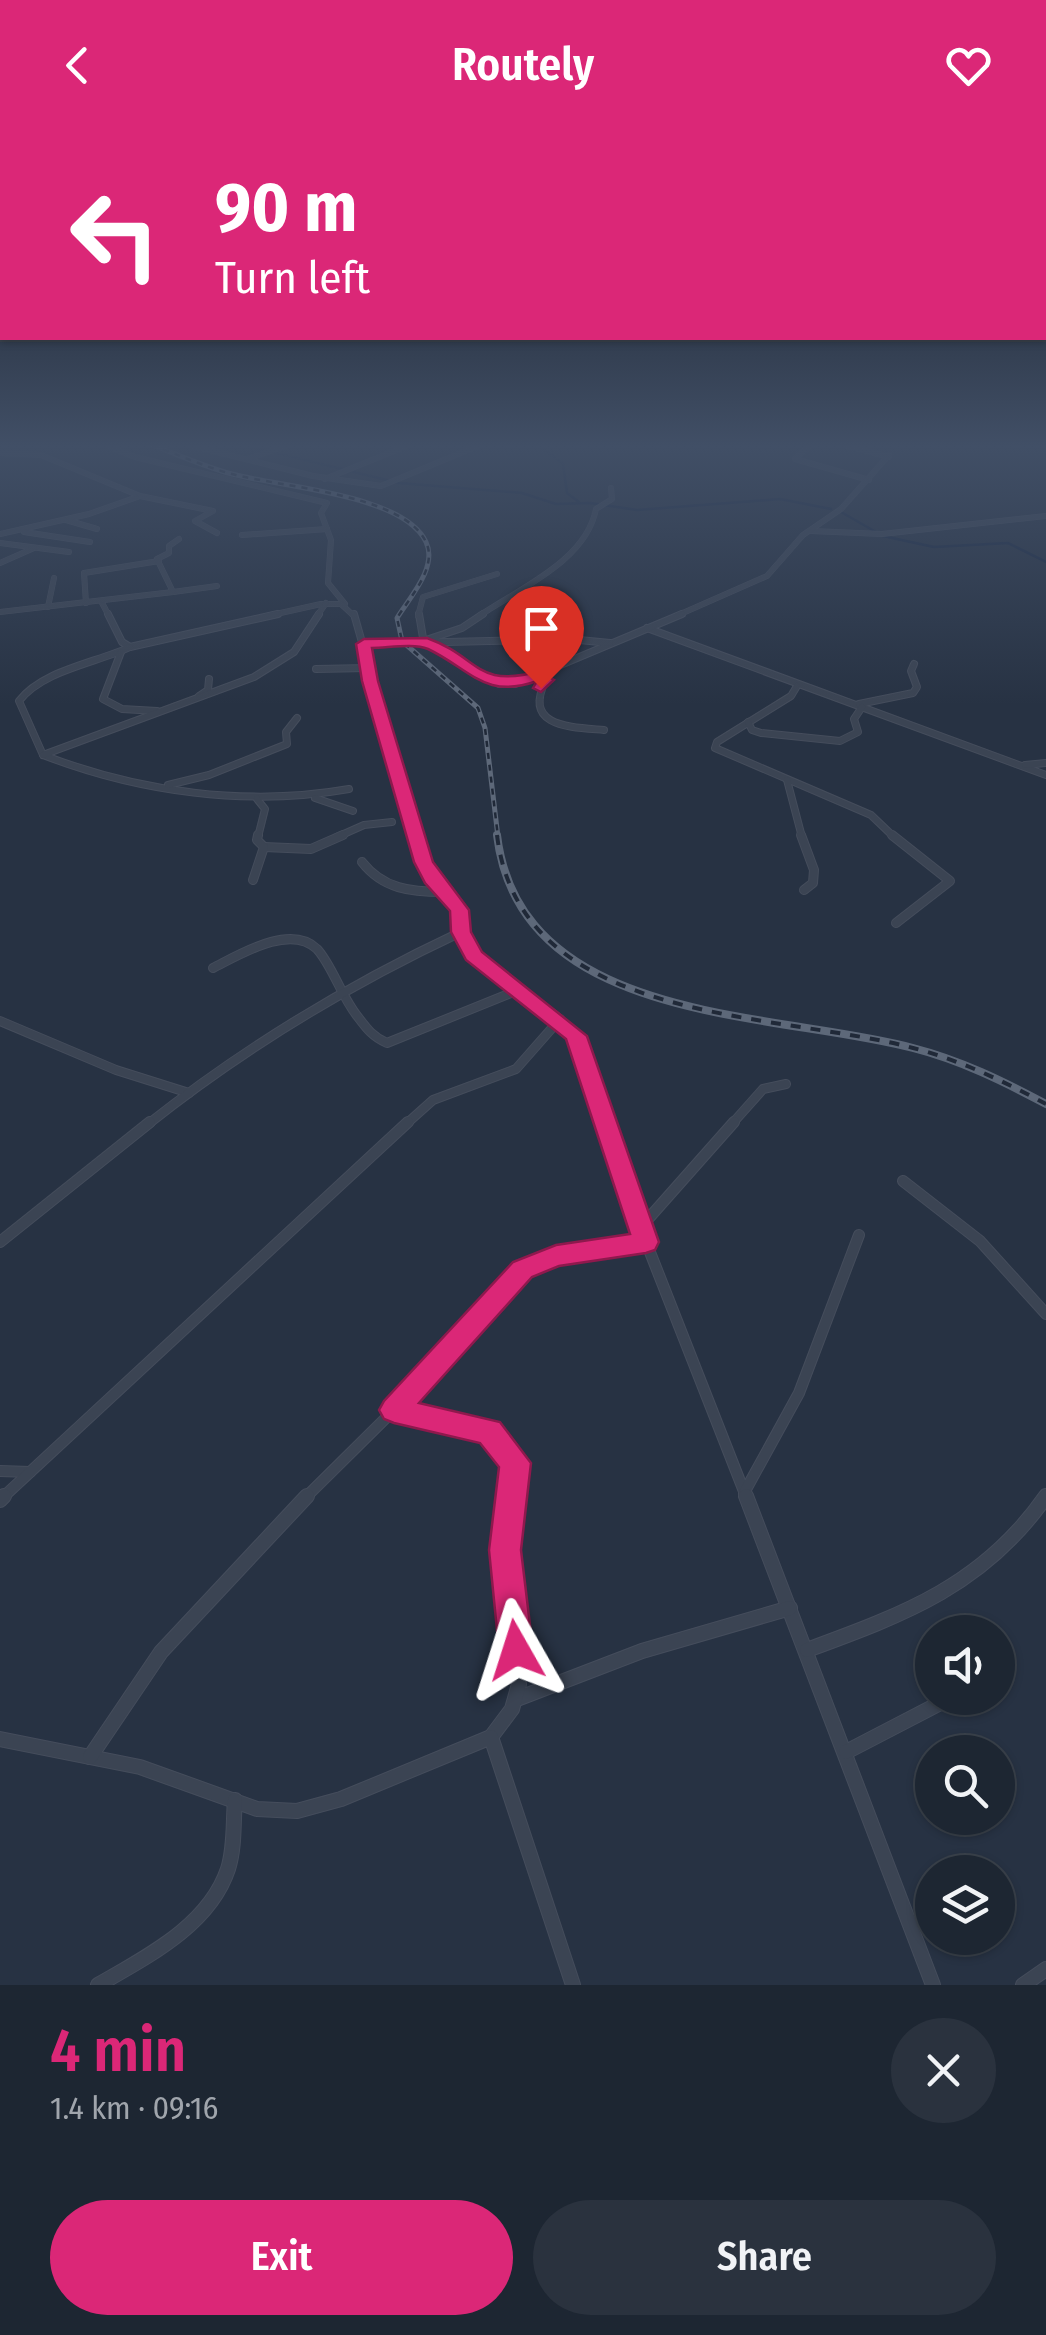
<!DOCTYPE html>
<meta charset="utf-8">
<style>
:root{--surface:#1d2632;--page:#2a323e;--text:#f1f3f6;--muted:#a0a5ac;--line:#3b434d;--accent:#db2777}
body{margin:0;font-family:"Fira Sans Condensed",sans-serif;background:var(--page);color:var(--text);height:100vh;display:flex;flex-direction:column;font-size:38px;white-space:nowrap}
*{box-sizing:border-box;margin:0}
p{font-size:32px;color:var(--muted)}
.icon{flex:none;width:55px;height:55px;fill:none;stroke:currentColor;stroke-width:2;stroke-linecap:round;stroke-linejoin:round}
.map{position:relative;height:1855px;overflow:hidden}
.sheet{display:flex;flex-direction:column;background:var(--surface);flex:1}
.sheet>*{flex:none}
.top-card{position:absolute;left:0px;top:0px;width:1048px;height:210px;box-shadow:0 2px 8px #0004,0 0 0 2px var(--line);background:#db2777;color:#fff;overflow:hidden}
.tools{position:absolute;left:915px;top:1485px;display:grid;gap:20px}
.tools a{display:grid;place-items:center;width:100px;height:100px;border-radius:50%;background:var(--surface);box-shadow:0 2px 8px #0004,0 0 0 2px var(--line);font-size:50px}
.pin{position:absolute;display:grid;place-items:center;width:85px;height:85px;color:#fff;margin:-102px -42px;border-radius:50% 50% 50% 0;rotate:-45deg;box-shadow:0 0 10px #0007}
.pin .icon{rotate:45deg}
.me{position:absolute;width:110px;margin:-55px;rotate:354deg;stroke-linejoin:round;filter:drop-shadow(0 0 8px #0008)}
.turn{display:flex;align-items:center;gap:35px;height:210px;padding:0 50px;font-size:45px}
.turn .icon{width:130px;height:130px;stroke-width:2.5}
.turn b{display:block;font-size:70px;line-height:85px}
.round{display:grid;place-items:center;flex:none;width:105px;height:105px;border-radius:52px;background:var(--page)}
.head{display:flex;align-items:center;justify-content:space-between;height:170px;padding:0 50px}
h1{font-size:60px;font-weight:600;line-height:75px;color:var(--accent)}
.primary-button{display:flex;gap:20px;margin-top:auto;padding:20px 50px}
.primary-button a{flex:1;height:115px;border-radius:60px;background:var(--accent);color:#fff;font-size:40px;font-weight:600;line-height:115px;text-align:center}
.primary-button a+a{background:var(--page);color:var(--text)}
header{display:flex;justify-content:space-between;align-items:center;height:130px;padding:0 50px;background:var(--accent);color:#fff;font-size:45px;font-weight:600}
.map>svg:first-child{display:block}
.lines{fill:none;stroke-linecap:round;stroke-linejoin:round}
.stream{stroke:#192842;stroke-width:2.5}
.street-far4-casing{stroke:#454d5c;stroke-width:6}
.street-far3-casing{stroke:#454d5c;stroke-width:8}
.street-far2-casing{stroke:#454d5c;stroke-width:10}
.street-far1-casing{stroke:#454d5c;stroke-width:12}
.street-casing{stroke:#454d5c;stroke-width:16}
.street-far4{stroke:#3b4453;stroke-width:5}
.street-far3{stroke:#3b4453;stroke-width:6}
.street-far2{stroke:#3b4453;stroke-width:8}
.street-far1{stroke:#3b4453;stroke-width:10}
.street{stroke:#3b4453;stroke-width:14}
.rail-far1-casing{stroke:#5d6879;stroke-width:5}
.rail-casing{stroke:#5d6879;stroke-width:8}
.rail-far1{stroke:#202938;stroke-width:2.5;stroke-dasharray:6;stroke-linecap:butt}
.rail{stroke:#202938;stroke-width:4;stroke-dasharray:10;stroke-linecap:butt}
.route{fill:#db2777;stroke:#8e194d;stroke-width:2.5}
</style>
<header><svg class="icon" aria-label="back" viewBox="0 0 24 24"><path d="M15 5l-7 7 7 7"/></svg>Routely<svg class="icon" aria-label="heart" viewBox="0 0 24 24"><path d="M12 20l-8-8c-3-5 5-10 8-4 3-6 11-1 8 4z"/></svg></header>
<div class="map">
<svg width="1046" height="1855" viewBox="0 0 1046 1855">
<rect width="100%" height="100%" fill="#273243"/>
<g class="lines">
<g class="stream">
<path d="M244 315 399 353 522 363 556 374 590 373 637 380 780 369 831 379"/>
<path d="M538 315 563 334 567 363 579 372"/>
<path d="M841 382 876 402"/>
<path d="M883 406 934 417 1008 413 1046 432"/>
</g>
<g class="street-far4-casing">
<g id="street-far4">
<path d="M105 315 135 327 327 373 321 383 331 410 328 453 345 474"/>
<path d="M189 315 313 346 381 356 480 315"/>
<path d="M810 315 795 329 869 350"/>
<path d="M845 315 889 327"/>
<path d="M0 323 41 325 140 366 89 384 0 404"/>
<path d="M247 329 288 315"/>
<path d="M325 349 409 315"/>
<path d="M140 366 213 381 195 391 217 403"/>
<path d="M66 390 97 399"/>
<path d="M811 401 882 404 1046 386"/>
<path d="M24 402 90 412"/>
<path d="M242 405 327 399"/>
<path d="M0 413 69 422"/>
<path d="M0 433 34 418"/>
<path d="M173 462 217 456"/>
<path d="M101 471 109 486"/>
<path d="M86 473 84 443 159 431"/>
<path d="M48 477 54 448"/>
<path d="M0 482 173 462 157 429 169 423V416L179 409"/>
<path d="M267 486 321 474H341L354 486"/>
<path d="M317 486 326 473"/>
<path d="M418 486 423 467 497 444"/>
<path d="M479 486C520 458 586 431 596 379L612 369 611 358"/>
<path d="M676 486 767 446 803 405 841 379 889 325"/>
</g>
</g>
<g class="street-far3-casing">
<g id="street-far3">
<path d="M108 484 122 512 130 517 278 484"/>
<path d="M354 484 417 707"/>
<path d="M419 484 423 508 420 513"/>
<path d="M647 498 1046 645"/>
<path d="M420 512 462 498 483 484"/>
<path d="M427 513 499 554H515L682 484"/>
<path d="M363 514 569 509 610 513"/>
<path d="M130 517C96 533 43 540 19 571L43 625C139 662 247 677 349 659"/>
<path d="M121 522 103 569 122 579 157 581"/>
<path d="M316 539 368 538"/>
<path d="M540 545 546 550C522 597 570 597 604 600"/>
<path d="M797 556 791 566 717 612 715 618 871 685 894 707"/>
<path d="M199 566 208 560 209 549"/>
<path d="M859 574 913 563 917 557 911 541 914 534"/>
<path d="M748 592 752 600 761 603 840 611 858 602 854 589 862 577"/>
<path d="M43 625 254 547 294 522 319 484"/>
<path d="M1025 635 1046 633"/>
<path d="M787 650 802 707"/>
<path d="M168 655 209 645 287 614 286 602 297 588"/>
<path d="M315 668 353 681"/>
<path d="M257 669 265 679 258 707"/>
<path d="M337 707 364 695 392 692"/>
</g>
</g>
<g class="street-far2-casing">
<g id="street-far2">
<path d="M416 705C427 741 439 746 457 775 467 793 464 812 477 829L556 886 576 906 606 995"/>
<path d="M801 705 814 740 813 753 804 760"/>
<path d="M892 705 950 751 896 793"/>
<path d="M264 717 311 719 343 705"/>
<path d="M362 732C383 759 411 762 443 762"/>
<path d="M253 750 264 717 257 710 258 705"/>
<path d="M213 838C239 825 290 793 317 819 332 835 342 868 358 887 367 899 373 907 387 913L516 861"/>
<path d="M0 891 116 940 189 963"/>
<path d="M147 995C245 917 348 855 461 802"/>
<path d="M405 995 433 970 516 939 560 889"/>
<path d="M731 995 763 959 786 954"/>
</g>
</g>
<g class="street-far1-casing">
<g id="street-far1">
<path d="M605 992 646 1112 747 1369"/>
<path d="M903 1051 980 1111 1046 1184"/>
<path d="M641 1097 734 992"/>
<path d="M0 1112 150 992"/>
<path d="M394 1280 489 1302 515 1333 511 1369"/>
<path d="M0 1341 30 1342"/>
<path d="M744 1363 799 1263 859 1105"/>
<path d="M1 1369 408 992"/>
<path d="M304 1369 394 1280 510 1151 539 1130 646 1112"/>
</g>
</g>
<g class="street-casing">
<g id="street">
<path d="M746 1366 933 1855"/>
<path d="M0 1370 4 1366"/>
<path d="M807 1520C905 1484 984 1455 1046 1366"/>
<path d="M517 1569 642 1521 790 1478"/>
<path d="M491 1607 512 1579 519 1554 505 1420 511 1366"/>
<path d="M0 1609 140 1637 257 1679 297 1681 341 1669 491 1607 573 1855"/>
<path d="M846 1622 950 1568"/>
<path d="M90 1627 161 1522 307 1366"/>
<path d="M98 1855C146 1827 209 1796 228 1739 235 1717 233 1693 235 1670"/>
<path d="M1023 1855 1046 1839"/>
</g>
</g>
<use href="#street-far4" class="street-far4"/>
<use href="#street-far3" class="street-far3"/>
<use href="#street-far2" class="street-far2"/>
<use href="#street-far1" class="street-far1"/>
<use href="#street" class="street"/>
<g class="rail-far1-casing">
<path id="rail-far1" d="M152 315C179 325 205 337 232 344 279 357 404 364 426 412 438 437 410 467 397 488L402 511 478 578 485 598 498 707"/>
</g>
<g class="rail-casing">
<path id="rail" d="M497 705C520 896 776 881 913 918 960 930 1003 951 1046 974"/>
</g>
<use href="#rail-far1" class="rail-far1"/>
<use href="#rail" class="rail"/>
</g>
<linearGradient id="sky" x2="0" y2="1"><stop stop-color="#151c25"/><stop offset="0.55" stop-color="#414f66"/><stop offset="1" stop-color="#414f66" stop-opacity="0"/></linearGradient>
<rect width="1046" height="575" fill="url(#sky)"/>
<path class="route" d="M427 508C480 527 475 559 540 541L554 550 541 562 533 558 537 551C485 570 470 539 428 519 413 513 388 518 372 518L378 551 433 732 469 780 471 802 482 822 587 906 659 1112 655 1120 646 1123 559 1136 532 1147 419 1273 500 1292 531 1333 521 1420 533 1520 528 1532 516 1537 504 1532 499 1520 489 1420 499 1337 480 1313 394 1293 384 1289 379 1280 384 1271 513 1132 556 1115 630 1104 566 909 466 830 451 802 450 781 425 753 414 732 362 551 356 514 364 509Z"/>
</svg>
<div class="tools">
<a><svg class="icon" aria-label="sound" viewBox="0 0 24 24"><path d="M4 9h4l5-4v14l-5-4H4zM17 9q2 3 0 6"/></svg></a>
<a><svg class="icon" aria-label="search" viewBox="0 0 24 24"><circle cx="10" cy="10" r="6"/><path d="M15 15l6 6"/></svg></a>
<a><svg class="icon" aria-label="layers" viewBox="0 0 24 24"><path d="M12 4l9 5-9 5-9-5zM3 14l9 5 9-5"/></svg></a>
</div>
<div class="pin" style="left:541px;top:558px;background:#d93025"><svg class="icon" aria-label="arrive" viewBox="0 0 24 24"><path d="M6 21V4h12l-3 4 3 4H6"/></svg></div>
<svg class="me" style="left:516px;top:1520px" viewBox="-20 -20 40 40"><path d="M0-17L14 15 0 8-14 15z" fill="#db2777" stroke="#fff" stroke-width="4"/></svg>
<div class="top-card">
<div class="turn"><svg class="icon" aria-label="left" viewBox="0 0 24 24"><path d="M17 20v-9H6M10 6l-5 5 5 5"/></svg><div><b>90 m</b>Turn left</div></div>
</div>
</div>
<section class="sheet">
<div class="head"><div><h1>4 min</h1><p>1.4 km · 09:16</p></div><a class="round"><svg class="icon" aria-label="close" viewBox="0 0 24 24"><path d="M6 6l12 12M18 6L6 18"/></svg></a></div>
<div class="primary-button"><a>Exit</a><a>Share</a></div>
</section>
